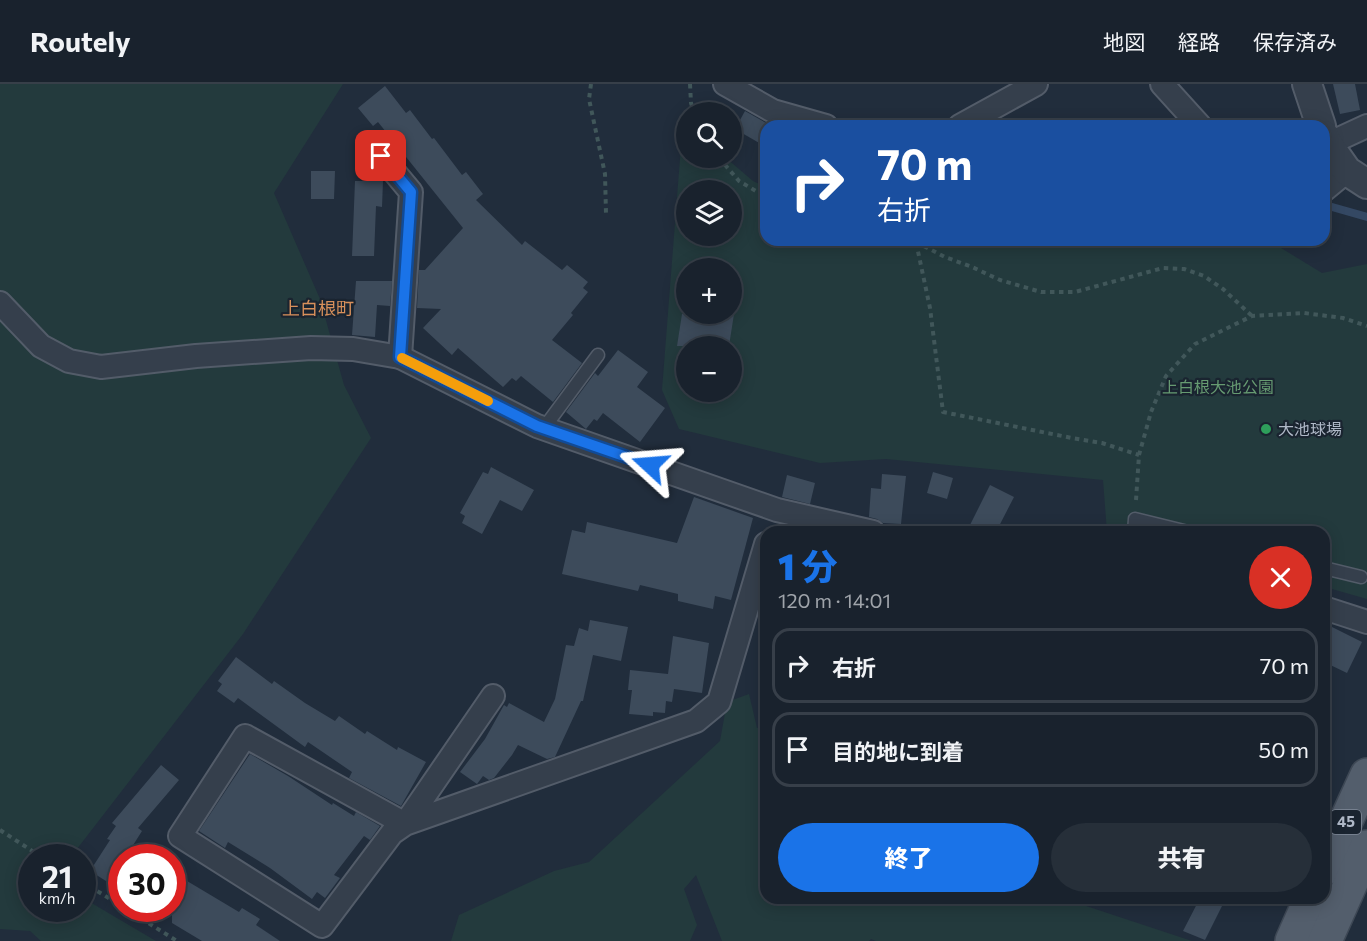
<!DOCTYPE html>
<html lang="ja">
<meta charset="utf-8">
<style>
:root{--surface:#19222d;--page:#262f39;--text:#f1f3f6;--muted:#9fa4aa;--line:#373f49;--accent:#1a73e8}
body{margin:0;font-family:Commissioner,"Noto Sans JP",sans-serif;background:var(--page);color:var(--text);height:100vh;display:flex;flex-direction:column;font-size:22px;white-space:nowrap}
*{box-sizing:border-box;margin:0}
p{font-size:20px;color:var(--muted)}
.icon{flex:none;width:33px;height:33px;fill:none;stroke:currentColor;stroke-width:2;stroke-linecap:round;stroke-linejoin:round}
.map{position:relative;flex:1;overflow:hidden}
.side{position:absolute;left:760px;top:442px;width:570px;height:378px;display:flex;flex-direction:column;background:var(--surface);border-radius:18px;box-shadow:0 3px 15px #0003,0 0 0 2px var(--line)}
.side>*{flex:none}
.banner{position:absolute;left:760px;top:36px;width:570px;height:126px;border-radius:18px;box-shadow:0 3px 15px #0003,0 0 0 2px var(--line);background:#1a4fa0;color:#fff;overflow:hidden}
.fabs{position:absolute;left:676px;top:18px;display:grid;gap:12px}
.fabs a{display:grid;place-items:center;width:66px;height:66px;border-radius:50%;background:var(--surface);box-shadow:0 3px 15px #0003,0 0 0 2px var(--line);font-size:30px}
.speed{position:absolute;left:18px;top:760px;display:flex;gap:12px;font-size:30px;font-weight:700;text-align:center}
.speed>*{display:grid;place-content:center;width:78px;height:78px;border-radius:50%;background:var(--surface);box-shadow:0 3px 15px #0003,0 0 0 2px var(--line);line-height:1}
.speed small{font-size:15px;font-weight:400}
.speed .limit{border:9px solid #d22;background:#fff;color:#111}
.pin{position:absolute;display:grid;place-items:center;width:51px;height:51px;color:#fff;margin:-26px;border-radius:12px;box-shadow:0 3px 9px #0006}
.me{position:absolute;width:66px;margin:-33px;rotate:289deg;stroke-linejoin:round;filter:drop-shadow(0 0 4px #0008)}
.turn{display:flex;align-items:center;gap:21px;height:126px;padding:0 18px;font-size:27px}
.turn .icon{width:78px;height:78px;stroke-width:2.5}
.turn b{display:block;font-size:42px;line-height:51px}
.round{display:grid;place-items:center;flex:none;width:63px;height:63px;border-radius:32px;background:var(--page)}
.overview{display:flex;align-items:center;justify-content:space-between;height:102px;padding:0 18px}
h1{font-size:36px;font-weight:800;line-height:45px;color:var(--accent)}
.button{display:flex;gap:12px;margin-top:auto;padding:12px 18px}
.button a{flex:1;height:69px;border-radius:36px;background:var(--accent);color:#fff;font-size:24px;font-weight:800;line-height:69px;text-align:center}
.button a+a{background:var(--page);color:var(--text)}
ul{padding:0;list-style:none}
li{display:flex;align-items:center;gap:18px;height:75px;margin:0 12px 9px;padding:0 6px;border:3px solid var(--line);border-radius:18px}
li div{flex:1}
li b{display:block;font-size:22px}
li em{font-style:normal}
header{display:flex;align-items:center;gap:36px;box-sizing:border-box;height:84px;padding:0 30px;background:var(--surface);border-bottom:2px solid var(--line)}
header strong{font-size:28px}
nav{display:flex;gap:33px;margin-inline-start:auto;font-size:21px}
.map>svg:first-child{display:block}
.green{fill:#233a3d;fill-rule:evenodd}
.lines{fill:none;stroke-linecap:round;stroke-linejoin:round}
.stream{stroke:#344863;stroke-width:8}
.building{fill:#3d4b5b}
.service-casing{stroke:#535c69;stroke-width:15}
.minor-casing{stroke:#535c69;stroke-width:26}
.tertiary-casing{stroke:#535c69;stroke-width:32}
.primary-casing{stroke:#3e4855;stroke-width:36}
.path{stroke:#41575a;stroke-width:4;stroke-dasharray:4.5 4.5;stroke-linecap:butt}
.service{stroke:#353f4c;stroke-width:12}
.minor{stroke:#353f4c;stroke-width:22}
.tertiary{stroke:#353f4c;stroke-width:28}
.primary{stroke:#535e6c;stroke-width:33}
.route-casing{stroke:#114b97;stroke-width:15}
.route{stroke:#1a73e8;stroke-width:10}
.slow{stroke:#f59e0b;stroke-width:10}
.leisure-dot{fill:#2e9e5b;stroke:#1a2430;stroke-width:2}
.labels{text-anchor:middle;stroke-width:4.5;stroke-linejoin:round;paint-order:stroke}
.shield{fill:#1a2430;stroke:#838c9a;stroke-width:1.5}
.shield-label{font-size:15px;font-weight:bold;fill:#b0b9c8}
.park-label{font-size:16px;fill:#669a71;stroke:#1a2430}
.poi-label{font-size:16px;fill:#b0b9c8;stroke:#1a2430;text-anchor:start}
.neighbourhood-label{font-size:18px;fill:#d8905b;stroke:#1a2430}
</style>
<header>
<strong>Routely</strong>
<nav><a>地図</a><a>経路</a><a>保存済み</a></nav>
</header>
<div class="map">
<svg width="1367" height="857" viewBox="0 0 1367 857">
<rect width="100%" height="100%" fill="#212d3c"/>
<g class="green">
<path d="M0 0H343L274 109 320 215 344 301 371 354 243 550 70 774H32V825H82L83 814 156 857H41L30 847 0 845Z"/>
<path d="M683 36 687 39V74H726L753 97 766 103V156H955L982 162 1036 156H1268L1322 189 1367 180V515L1325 503 1324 448H1107L1103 396 886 375 820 379 679 345 662 306ZM687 106H732V152H687ZM687 184H732V230H687ZM687 262H732V308H687Z"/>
<path d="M749 610 757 644H766V814L1065 815 1192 857H876L871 855 869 857H722L696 791 684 805 697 841 690 857H451L459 831 554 787 589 778 720 657 727 618Z"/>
</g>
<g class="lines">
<path class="stream" d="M1325 121 1367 133"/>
</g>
<g class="building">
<path d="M1333 0H1355L1360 26 1340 30Z"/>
<path d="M385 2 406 29 410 26 432 55 434 54 462 91 466 88 483 110 476 116 522 161 525 157 562 186 567 181 588 198 583 204 588 208 571 229 573 231 552 256 582 279 553 318 521 292 516 297 512 294 503 303 458 264 452 271 423 244 441 225 417 224 419 186H425L463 144 378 38 373 42 358 24Z"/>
<path d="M745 27 766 39V63L735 45Z"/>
<path d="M311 87H335L334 115H311Z"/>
<path d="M355 97H383L382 123 376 122 374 172H352Z"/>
<path d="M356 197H392L390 222 377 221 375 253 352 251Z"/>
<path d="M682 230H734L729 262 708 260V262H677Z"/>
<path d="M618 266 648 288 637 303 665 324 640 358 603 329 597 337 594 335 586 345 566 328 595 289 598 292Z"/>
<path d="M491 383 534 406 522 427 500 416 482 450 462 439 465 432 460 429 483 388 488 390Z"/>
<path d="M933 388 953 394 947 415 927 409Z"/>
<path d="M882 390 906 392 901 440 883 439 877 435 869 433 871 404 881 405Z"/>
<path d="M787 391 815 399 810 420 782 413Z"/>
<path d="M990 401 1014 413 996 448H986L970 441Z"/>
<path d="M694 413 753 434 731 516 715 512 713 525 678 517V510L640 501 638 507 562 490 572 446 585 449 587 438 677 459Z"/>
<path d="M590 536 628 543 621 577 593 571 583 617H581L555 673 547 675 518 661 512 671 494 694 489 696 483 692 477 700 460 688 485 655 504 621 507 623 509 619 544 638 555 615 566 561 574 562 579 544 588 547Z"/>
<path d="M1324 539 1362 558 1347 589 1324 578Z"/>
<path d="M673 552 709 559 702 609 674 605 672 618 666 617 665 629 653 628V632L629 630 632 606H628L630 586 668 590Z"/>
<path d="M236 573 272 600 274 597 305 619 335 637 339 632 365 650 367 647 397 666 398 663 426 678 401 722 349 694 352 688 308 658 305 663 238 614 234 619 217 607 222 600 218 597Z"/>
<path d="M250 670 288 692 332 721 333 719 354 732 356 728 380 742 370 756 364 752 334 791 340 794 325 814 317 808 312 815 270 784 228 758 225 764 199 747Z"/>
<path d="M161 681 179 696 138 744 142 747 125 774H122V807L90 787 110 756 107 755 116 742 112 739Z"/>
<path d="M172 788 239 828 242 824 260 835 256 841 280 857H202L172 839Z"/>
<path d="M1200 814H1226L1205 856 1183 847Z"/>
</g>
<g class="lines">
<g class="service-casing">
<g id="service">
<path d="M544 344 598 271"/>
<path d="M1134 448 1135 435 1188 448"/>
<path d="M1324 484 1361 493"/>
</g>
</g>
<g class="minor-casing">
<g id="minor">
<path d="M725 0 773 27 826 42"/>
<path d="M1162 0 1200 42"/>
<path d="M960 42 1036 0"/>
<path d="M1328 60 1367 42"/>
<path d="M381 72 411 108 400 273"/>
<path d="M1324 106 1347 87"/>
<path d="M0 219 41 262 69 277 101 283 196 272 311 264 353 265 400 273 537 342 777 426 873 448"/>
<path d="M1324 524 1367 538"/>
<path d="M493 612 405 740 392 749 322 842 180 752 245 652 405 740 696 637 719 618 766 460"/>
</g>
</g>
<g class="tertiary-casing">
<g id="tertiary">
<path d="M1307 0 1321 42"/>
<path d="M1324 51 1328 60 1347 87 1367 100"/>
</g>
</g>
<g class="primary-casing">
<g id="primary">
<path d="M1324 785 1367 691"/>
<path d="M1292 857 1311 814"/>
<path d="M1325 857 1367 763"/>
</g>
</g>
<g class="path">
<path d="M591 0 589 15 605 90 606 130"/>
<path d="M690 0 691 19 694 28"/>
<path d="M719 74 739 97 766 113"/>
<path d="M908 156 916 158 930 224 943 328 1072 354 1102 359 1139 371"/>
<path d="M916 158 945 173 972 183 1000 196 1041 208H1075L1163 184 1184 185 1204 192 1223 205 1252 232"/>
<path d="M1136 416 1139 371 1151 328 1166 292 1195 260 1252 232 1304 229 1343 234 1367 242"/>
<path d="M0 746 43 774"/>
<path d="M82 798 122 822"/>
<path d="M126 825 177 857"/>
</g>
<use href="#service" class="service"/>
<use href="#minor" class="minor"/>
<use href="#tertiary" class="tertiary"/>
<use href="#primary" class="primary"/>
</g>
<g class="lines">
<g class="route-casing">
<path id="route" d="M381 72 411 108 400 273 537 342 650 381"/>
</g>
<use href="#route" class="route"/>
<path class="slow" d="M402 274 488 317"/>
</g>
<circle class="leisure-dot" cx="1266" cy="345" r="6"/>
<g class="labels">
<rect class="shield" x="1331" y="726" width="30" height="24" rx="4.5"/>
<g class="shield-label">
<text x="1346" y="743">45</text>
</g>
<g class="park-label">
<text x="1218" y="309">上白根大池公園</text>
</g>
<g class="poi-label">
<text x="1278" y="351">大池球場</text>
</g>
<g class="neighbourhood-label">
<text x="318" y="231">上白根町</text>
</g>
</g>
</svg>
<div class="fabs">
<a><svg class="icon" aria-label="search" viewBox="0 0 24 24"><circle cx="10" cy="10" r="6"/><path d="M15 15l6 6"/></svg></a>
<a><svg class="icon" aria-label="layers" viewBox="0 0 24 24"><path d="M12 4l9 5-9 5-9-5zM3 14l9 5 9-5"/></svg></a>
<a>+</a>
<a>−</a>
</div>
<div class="speed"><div>21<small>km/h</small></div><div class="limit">30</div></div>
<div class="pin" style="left:381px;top:72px;background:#d93025"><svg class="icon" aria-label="arrive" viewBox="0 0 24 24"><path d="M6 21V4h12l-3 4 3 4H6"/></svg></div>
<svg class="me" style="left:650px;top:381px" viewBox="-20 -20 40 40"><path d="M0-17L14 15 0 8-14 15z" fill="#1a73e8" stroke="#fff" stroke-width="4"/></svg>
<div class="banner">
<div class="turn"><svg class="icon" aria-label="right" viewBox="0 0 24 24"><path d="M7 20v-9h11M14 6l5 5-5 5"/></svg><div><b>70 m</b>右折</div></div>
</div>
<section class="side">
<div class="overview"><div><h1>1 分</h1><p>120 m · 14:01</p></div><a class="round" style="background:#d93025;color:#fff"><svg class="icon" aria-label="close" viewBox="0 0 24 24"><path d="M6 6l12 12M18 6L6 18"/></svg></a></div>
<ul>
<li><svg class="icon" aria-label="right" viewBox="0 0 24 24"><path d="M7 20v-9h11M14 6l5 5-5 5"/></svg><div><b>右折</b></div><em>70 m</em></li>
<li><svg class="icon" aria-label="arrive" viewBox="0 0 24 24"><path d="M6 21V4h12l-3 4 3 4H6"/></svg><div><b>目的地に到着</b></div><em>50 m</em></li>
</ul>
<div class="button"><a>終了</a><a>共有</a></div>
</section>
</div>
